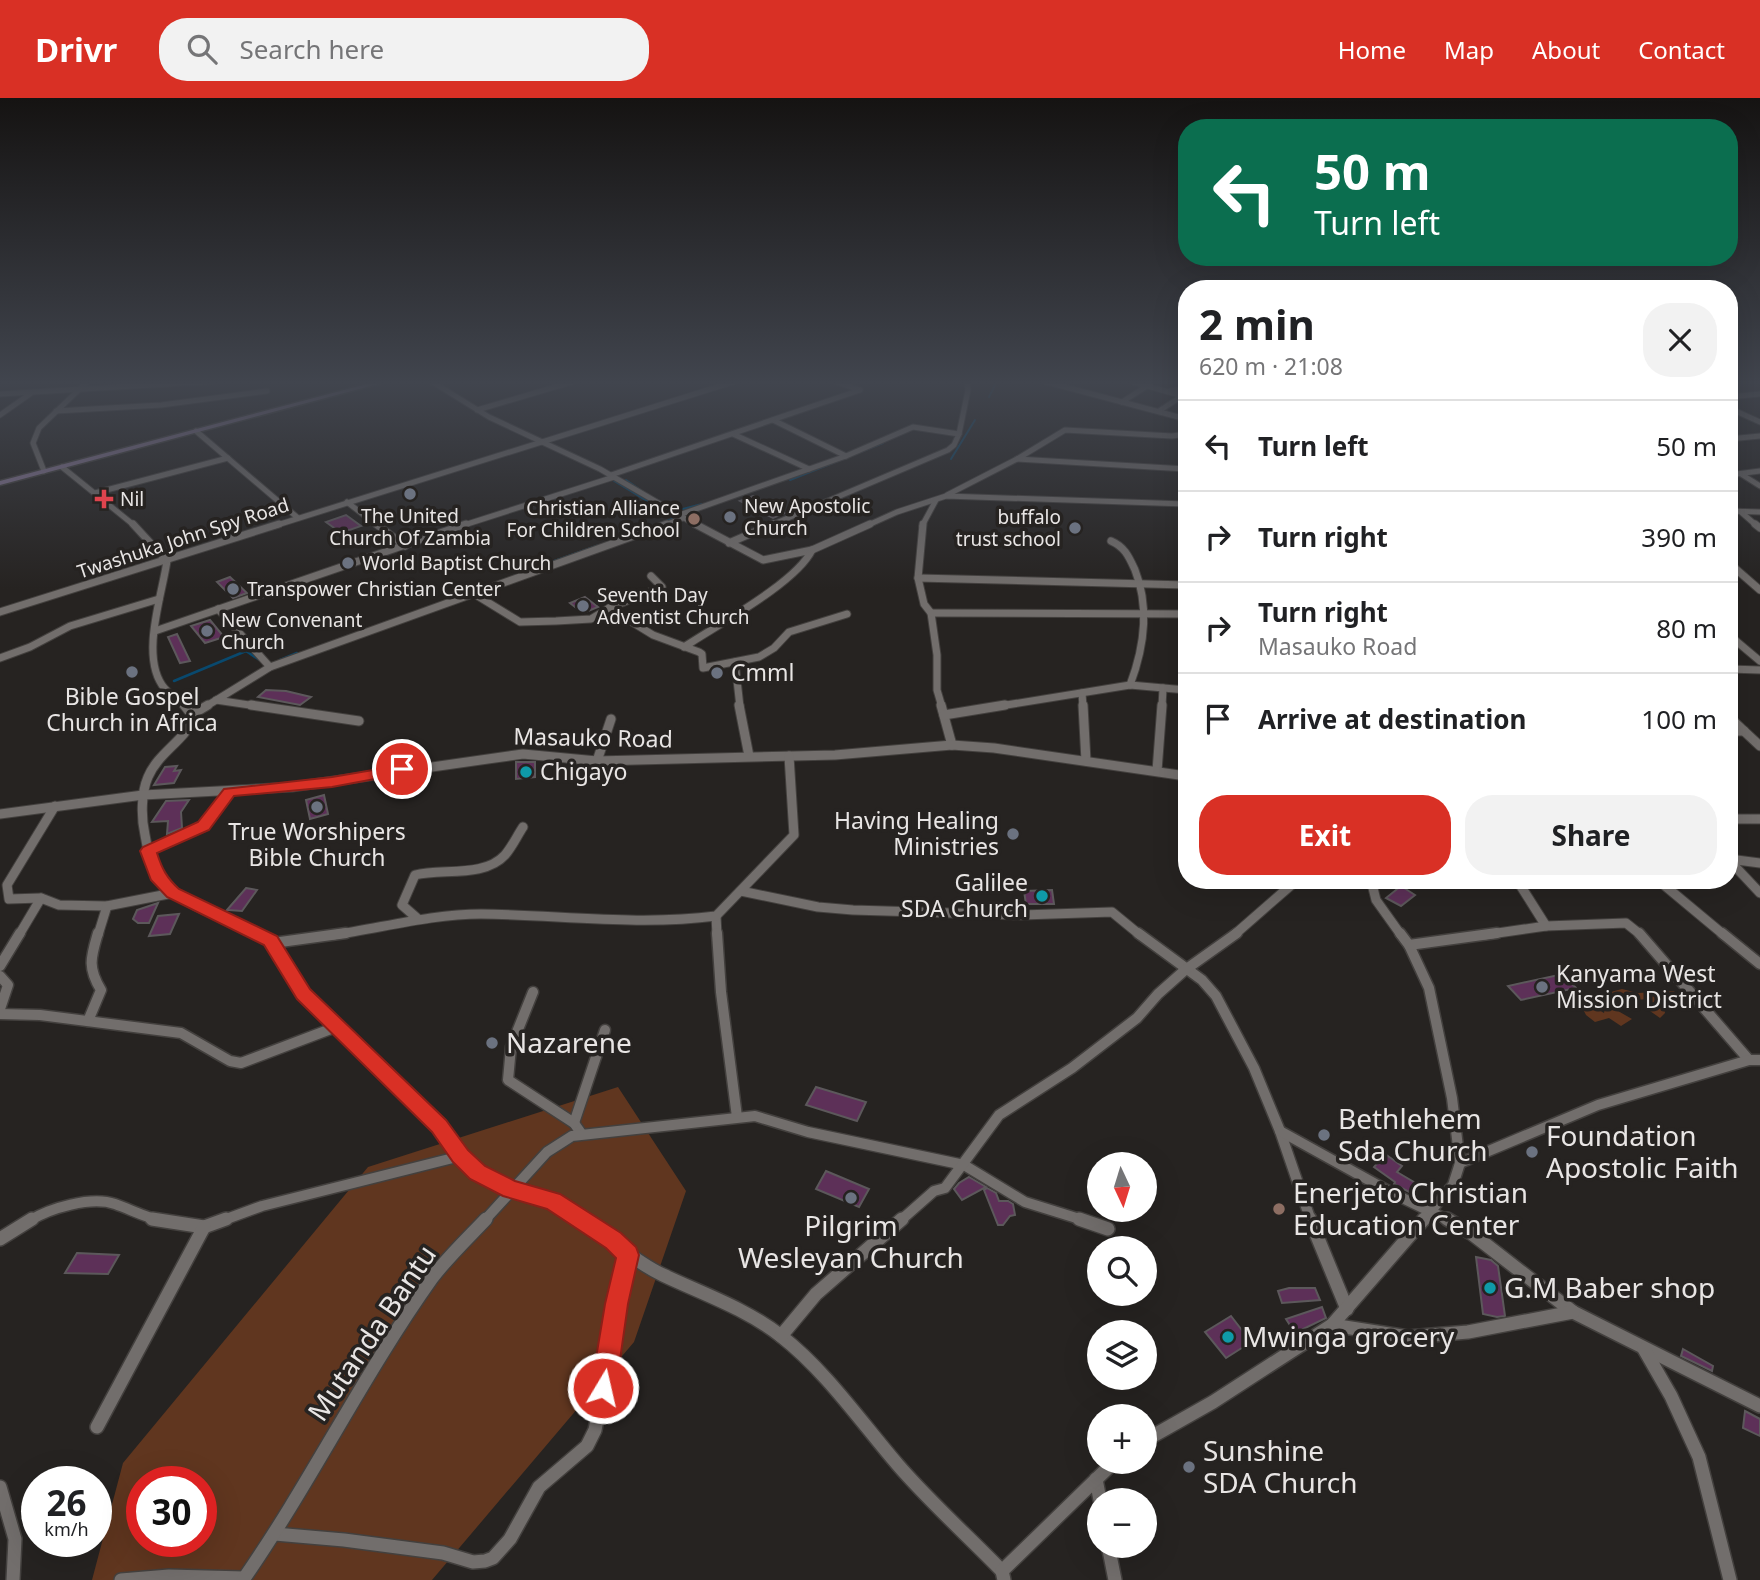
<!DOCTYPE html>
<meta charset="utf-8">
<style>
:root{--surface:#fff;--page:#f2f2f2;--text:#202124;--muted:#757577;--line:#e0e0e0;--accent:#d93025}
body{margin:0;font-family:"Noto Sans",sans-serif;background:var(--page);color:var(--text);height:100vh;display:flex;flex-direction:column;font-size:26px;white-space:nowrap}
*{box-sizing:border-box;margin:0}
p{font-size:23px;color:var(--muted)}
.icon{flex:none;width:38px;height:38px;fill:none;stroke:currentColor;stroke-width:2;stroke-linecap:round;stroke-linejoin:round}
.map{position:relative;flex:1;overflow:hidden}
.side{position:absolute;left:1178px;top:182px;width:560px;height:609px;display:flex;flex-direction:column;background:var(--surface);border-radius:28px;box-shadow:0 7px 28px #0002}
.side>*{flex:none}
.top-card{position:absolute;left:1178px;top:21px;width:560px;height:147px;border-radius:28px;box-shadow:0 7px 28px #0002;background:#0b6e4f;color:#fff;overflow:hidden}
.needle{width:46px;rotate:176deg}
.tools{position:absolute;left:1087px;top:1054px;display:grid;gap:14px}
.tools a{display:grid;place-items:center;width:70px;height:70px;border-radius:50%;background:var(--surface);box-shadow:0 7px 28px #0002;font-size:35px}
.speed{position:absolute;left:21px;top:1368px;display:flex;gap:14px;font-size:35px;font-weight:700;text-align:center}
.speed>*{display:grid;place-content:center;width:91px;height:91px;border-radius:50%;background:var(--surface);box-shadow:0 7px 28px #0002;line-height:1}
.speed small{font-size:18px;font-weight:400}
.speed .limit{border:10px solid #d22;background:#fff;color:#111}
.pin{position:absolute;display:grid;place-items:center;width:60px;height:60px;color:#fff;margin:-30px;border:4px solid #fff;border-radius:50%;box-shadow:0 2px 7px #0007}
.me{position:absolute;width:77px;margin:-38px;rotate:9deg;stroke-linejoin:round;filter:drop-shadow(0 0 5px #0008)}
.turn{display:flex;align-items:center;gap:24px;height:147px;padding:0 21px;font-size:32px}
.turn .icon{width:91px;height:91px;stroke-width:2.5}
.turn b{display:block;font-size:49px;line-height:60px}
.round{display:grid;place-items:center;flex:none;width:74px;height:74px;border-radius:28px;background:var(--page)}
.overview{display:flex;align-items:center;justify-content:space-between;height:119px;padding:0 21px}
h1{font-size:42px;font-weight:700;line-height:52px}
.primary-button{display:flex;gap:14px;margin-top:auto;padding:14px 21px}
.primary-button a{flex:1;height:80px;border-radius:28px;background:var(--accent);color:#fff;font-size:28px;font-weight:700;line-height:80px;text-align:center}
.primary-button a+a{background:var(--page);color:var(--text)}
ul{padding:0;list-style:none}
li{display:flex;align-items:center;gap:21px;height:91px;padding:0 21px;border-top:2px solid var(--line)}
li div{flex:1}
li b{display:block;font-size:26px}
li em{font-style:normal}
header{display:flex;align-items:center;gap:42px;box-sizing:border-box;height:98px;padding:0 35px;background:var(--accent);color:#fff}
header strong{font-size:33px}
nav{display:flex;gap:38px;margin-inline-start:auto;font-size:24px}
.search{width:490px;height:63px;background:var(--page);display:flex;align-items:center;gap:18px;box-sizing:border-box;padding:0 24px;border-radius:28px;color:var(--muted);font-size:26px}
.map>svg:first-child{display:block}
.green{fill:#60361f;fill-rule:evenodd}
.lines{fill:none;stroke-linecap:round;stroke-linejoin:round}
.stream-far1{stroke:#09496e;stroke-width:2}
.stream{stroke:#09496e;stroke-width:2.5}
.building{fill:#5d3058;stroke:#5c585b;stroke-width:2}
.minor-far4-casing{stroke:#43403e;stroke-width:7}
.minor-far3-casing{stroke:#43403e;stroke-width:9}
.minor-far2-casing{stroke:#43403e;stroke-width:11}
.minor-far1-casing{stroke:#43403e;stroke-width:13}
.minor-casing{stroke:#43403e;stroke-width:16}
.secondary-casing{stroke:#43403e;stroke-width:3}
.minor-far4{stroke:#726e6c;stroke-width:5}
.minor-far3{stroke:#726e6c;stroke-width:7}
.minor-far2{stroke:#726e6c;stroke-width:9}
.minor-far1{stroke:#726e6c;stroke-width:10}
.minor{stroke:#726e6c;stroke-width:13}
.secondary{fill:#887696;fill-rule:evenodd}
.route{fill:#d93025;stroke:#8d1f18;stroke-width:2}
.worship-dot{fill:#6b7280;stroke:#262321;stroke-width:2.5}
.health-dot{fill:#e0444e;stroke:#262321;stroke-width:2.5}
.education-dot{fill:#8d6e63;stroke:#262321;stroke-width:2.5}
.culture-dot{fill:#0f9aa8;stroke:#262321;stroke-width:2.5}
.labels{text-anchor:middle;stroke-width:7;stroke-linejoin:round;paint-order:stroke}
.far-poi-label{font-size:19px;fill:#e8e5e4;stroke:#262321;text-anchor:start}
.far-street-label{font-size:19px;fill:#e8e5e4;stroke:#262321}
.poi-label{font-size:23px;fill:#e8e5e4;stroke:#262321;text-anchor:start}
.street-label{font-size:23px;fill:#e8e5e4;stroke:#262321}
.near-poi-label{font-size:28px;fill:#e8e5e4;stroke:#262321;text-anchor:start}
.near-street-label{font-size:28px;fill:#e8e5e4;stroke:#262321}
</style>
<header>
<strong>Drivr</strong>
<div class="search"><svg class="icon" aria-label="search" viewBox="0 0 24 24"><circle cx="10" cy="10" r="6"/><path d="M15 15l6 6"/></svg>Search here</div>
<nav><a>Home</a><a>Map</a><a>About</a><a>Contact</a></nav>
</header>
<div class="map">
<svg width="1760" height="1482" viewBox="0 0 1760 1482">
<rect width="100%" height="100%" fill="#262321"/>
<g class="green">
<path d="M1622 891 1638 895 1674 893 1682 905 1664 909 1665 915 1660 920 1650 913 1648 901C1632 903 1622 900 1608 901L1603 896Z"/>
<path d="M1582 909H1594L1604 915 1605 911 1618 913 1632 921 1621 928 1609 920 1595 924 1586 917Z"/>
<path d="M618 989 686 1093 634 1244 432 1482H92L123 1365 368 1069ZM142 1384H201V1444H142Z"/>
</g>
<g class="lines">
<g class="stream-far1">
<path d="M989 299 997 283"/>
<path d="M951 361 975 322"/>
<path d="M611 381 675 420 664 424"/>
<path d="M626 382 645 395"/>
<path d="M790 382 883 345"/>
<path d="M675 413 702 406"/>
</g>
<g class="stream">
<path d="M538 469 597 448"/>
<path d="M280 562 297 555"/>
<path d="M174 583 246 553 261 563"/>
</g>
</g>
<g class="building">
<path d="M753 398 785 415 773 420 740 403Z"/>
<path d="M346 417 361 428 341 435 326 424Z"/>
<path d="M230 479 247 495 233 500 217 484Z"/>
<path d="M585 499 598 509 583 515 570 505Z"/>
<path d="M210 522 224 539 205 545 191 528Z"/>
<path d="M177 536 190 563 180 565 168 539Z"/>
<path d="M266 592 286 593 311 599 300 607 258 599Z"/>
<path d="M516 664H535V679L516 681Z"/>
<path d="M177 668 174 673 181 672 174 685 154 687 165 669Z"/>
<path d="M324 697 328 716 310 721 306 702Z"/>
<path d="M189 702 181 714 182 730 167 736 168 723 152 724 166 703Z"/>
<path d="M1401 788 1415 797 1401 808 1386 800Z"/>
<path d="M246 790 257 792 242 813 227 812Z"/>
<path d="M1052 792 1054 806H1026L1024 793Z"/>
<path d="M158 805 149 825H138L133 821 137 812Z"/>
<path d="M179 816 170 836 149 838 158 818Z"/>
<path d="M1563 876 1576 890 1521 902 1508 888Z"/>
<path d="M816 989 866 1004 857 1023 806 1007Z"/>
<path d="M1385 1056 1402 1068 1397 1074 1419 1087 1413 1096 1394 1086 1395 1084 1374 1069Z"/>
<path d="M826 1073 869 1091 859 1109 816 1091Z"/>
<path d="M969 1079 986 1089 962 1102 954 1091 959 1085Z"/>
<path d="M987 1090 996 1095 999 1103H1008L1013 1106 1015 1117 1010 1118 1003 1127H998L984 1092Z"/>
<path d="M77 1155 119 1157 108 1176 65 1175Z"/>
<path d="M1476 1159 1491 1162 1498 1168 1505 1218 1497 1219 1483 1216Z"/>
<path d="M1289 1190H1315L1320 1202 1282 1205 1278 1193Z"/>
<path d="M1322 1209 1326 1220 1295 1235 1286 1221Z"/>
<path d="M1231 1218 1251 1244 1226 1260 1205 1234Z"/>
<path d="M1683 1251 1713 1268 1712 1273 1681 1258Z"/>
<path d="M1745 1313 1760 1321V1338L1743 1330Z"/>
</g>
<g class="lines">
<g class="minor-far4-casing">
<g id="minor-far4">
<path d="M431 283 489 319 600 371 698 428"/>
<path d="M834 283 860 292"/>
<path d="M1043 283 1186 321"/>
<path d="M1130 283 1186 299"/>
<path d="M1169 293 1186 290"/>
<path d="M0 296 217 283"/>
<path d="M1729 299 1760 296"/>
<path d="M1122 304 1147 288"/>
<path d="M1729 310 1760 324"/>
<path d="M477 312 575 283"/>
<path d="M56 313 161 307 267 293"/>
<path d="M1159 313 1182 298"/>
<path d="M0 317 30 296"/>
<path d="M773 322 846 358"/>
<path d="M196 333 298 420"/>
<path d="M733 336 809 371"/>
<path d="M959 336 968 292 967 283"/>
<path d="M1729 341 1760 338"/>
<path d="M1017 361 1186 371"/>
<path d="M62 369 135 428"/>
<path d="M44 373 33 345 39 330 88 283"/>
<path d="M1741 376 1760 388"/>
<path d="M611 377 860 292"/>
<path d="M1729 377 1760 373"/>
<path d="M95 395 228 360"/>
<path d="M947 397 1017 361 1065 332 1172 338 1186 336"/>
<path d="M347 404 378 428"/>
<path d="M1729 413 1760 414"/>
<path d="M1741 414 1757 428"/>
<path d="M679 417 846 358 913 329 959 336 954 347 948 352 769 428"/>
<path d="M274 428 736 283"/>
<path d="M461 428 614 379"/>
<path d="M662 428 683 420"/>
<path d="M866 428 897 414 946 398 1186 406"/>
<path d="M922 428 936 402"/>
</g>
</g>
<g class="minor-far3-casing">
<g id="minor-far3">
<path d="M133 426 167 463C162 497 141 556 162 587 168 596 178 601 186 609"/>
<path d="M376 426 405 448"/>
<path d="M695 426 763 462 812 452 870 426"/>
<path d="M923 426 918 480 924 506 931 515 937 557V592L942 609"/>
<path d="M1755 426 1760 430"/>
<path d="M1111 443C1125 449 1129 459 1135 472 1150 510 1144 550 1130 587"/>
<path d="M729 445 773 426"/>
<path d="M1729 465 1760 492"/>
<path d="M918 480 1186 487"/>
<path d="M476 497 520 524 556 523 591 521 609 510 662 489 651 478"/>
<path d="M609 510 653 537 699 554 702 556 703 570 759 559 774 550 789 534 847 516"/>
<path d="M218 511 270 569"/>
<path d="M0 514 279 426"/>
<path d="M931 515 1186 516"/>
<path d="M155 533 466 426"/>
<path d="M1729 537 1760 563"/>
<path d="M684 549C717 527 796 485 812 452"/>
<path d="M0 560 30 549 70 528 159 501"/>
<path d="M735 564 740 609"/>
<path d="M1729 571 1760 572"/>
<path d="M1082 595 1083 609"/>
<path d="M216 602 263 609"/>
<path d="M205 609 270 569 667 426"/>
<path d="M994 609 1130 587 1186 592"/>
<path d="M1162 609 1163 590"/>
</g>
</g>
<g class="minor-far2-casing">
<g id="minor-far2">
<path d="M184 607 194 620C184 643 158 655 148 679 141 695 141 720 145 737 148 752 150 771 160 783 177 804 234 824 260 837"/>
<path d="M251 607 359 623"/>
<path d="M739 607 749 658"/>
<path d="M941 607 952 647"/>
<path d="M1083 607 1086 663"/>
<path d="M193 616 208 607"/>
<path d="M944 617 1005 607"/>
<path d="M1729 619 1760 648"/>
<path d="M1729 633H1744"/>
<path d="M597 663 611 621"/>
<path d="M1157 673 1162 607"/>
<path d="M55 708 7 787 9 801 41 800 59 807 107 808 173 795"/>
<path d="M0 716 143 697 292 689 523 656 597 663 835 657 952 647 994 650 1186 678"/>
<path d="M1729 721H1760"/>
<path d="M148 753 204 728 229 694"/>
<path d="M1729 761 1760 765"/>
<path d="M1729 762 1760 795"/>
<path d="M1371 782 1376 802 1401 837"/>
<path d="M1658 782 1724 837"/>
<path d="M741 793 818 809 853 812 1022 817 1112 814 1140 837"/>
<path d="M716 818 717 837"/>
<path d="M418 821 402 807 415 777C442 770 484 780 505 757 512 749 517 738 523 729"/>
<path d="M1546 828 1626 825 1641 837"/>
<path d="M19 837 41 800"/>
<path d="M98 837 107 808"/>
<path d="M333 837C382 830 431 816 481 816 559 817 639 828 716 818L794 737 789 658"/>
<path d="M1234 837 1297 782"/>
<path d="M1484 837 1546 828 1517 782"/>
</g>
</g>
<g class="minor-far1-casing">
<g id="minor-far1">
<path d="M256 835 271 842 304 896 439 1028 461 1058 478 1075 511 1092 552 1103 583 1123"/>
<path d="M717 835 721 894 737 1019"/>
<path d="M1138 835 1202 882 1216 898 1254 970 1280 1033 1311 1123"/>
<path d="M1400 835 1409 847 1429 890 1452 1000 1460 1065 1453 1087 1422 1123"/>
<path d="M1639 835 1749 962"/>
<path d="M1722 835 1760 866"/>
<path d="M273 845 346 835"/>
<path d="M1409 847 1497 835"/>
<path d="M0 868 20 835"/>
<path d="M0 878 8 887 0 911"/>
<path d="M533 894 511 949 508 982 574 1025 581 1035"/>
<path d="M0 916 40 917 181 935 230 963 241 965 336 929"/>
<path d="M88 923 101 892C87 869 91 859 98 835"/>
<path d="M574 1025 605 932"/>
<path d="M1280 1033 1392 1095 1450 1123"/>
<path d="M1460 1065 1598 1007 1749 962H1760"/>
<path d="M29 1123C50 1110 91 1098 115 1106 132 1112 146 1120 163 1123"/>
<path d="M221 1123 262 1108 461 1058"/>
<path d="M484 1123 547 1054 572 1038 755 1018 808 1034 964 1067 1025 1104 1086 1123"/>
<path d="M900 1123 934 1093 945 1090 999 1017 1072 970 1137 920 1158 896 1185 872 1237 835"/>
</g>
</g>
<g class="minor-casing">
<g id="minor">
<path d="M152 1121 204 1129 226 1121"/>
<path d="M580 1121C609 1139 633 1163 663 1177 703 1196 745 1210 781 1238 826 1273 861 1324 898 1367 930 1404 968 1438 1002 1473"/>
<path d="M1079 1121 1108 1131"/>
<path d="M1310 1121 1347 1211"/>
<path d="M1447 1121 1471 1135 1573 1214 1760 1308"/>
<path d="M0 1141 32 1121"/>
<path d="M1332 1227 1408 1239 1468 1234 1573 1214"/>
<path d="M781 1238 816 1196 902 1121"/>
<path d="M1644 1251 1671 1298 1699 1359 1730 1482"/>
<path d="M97 1329 204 1129"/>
<path d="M1144 1343 1213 1304 1332 1227 1424 1121"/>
<path d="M1096 1381 1100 1402"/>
<path d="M0 1389 15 1441 13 1482"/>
<path d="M275 1436 344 1442 443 1455 473 1464 485 1463 493 1460 510 1441 539 1389 587 1348 595 1332 628 1157"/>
<path d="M1108 1447 1115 1482"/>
<path d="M121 1482 169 1478 244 1480"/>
<path d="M243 1482C311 1384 363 1277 432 1180 448 1159 468 1140 486 1121"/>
<path d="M1004 1482 1002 1473 1115 1363"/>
</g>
</g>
<g class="secondary-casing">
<path id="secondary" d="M378 283H389L0 387V383Z"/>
</g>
<use href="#minor-far4" class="minor-far4"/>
<use href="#minor-far3" class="minor-far3"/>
<use href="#minor-far2" class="minor-far2"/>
<use href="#minor-far1" class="minor-far1"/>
<use href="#minor" class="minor"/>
<use href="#secondary" class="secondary"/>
</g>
<linearGradient id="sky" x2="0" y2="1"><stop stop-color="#151312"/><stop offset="0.58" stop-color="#41454e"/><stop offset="1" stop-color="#41454e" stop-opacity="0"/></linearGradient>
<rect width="1760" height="491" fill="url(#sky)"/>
<path class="route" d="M402 667 407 668 409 671 407 675 332 689 234 698 209 732 157 755C162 771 167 780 179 791L277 838 310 891 446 1022 468 1052 485 1068 515 1083 560 1096 621 1135 636 1149 639 1157 628 1206 616 1290 612 1299 603 1303 595 1299 591 1290 605 1206 616 1160 606 1150 547 1111 503 1098 470 1081 453 1064 432 1034 297 901 264 847 167 799 151 782 140 753 143 749 198 724 224 691 332 679Z"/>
<g class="worship-dot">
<circle cx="410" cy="396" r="7"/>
<circle cx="730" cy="419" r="7"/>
<circle cx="1075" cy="430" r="7"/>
<circle cx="348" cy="465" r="7"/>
<circle cx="233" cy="491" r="7"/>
<circle cx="583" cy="508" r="7"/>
<circle cx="207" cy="533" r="7"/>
<circle cx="132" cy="574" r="7"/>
<circle cx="717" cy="575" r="7"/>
<circle cx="317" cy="709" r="7"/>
<circle cx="1013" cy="736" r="7"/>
<circle cx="1542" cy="889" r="7"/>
<circle cx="492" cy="945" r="7"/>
<circle cx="1324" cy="1037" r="7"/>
<circle cx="1532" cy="1054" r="7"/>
<circle cx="851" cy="1100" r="7"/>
<circle cx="1189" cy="1369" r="7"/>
</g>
<path class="health-dot" d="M100.5 390.5h7v7h7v7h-7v7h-7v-7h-7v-7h7z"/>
<g class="education-dot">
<circle cx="694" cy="421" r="7"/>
<circle cx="1279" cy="1111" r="7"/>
</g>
<g class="culture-dot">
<circle cx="526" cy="674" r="7"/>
<circle cx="1042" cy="798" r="7"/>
<circle cx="1490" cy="1190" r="7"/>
<circle cx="1228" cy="1239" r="7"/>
</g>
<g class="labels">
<g class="far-poi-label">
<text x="120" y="408">Nil</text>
<text x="744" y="415">New Apostolic<tspan x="744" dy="22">Church</tspan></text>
<text x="680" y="417" text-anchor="end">Christian Alliance<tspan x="680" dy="22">For Children School</tspan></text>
<text x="410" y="425" text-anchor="middle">The United<tspan x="410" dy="22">Church Of Zambia</tspan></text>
<text x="1061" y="426" text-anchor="end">buffalo<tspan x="1061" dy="22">trust school</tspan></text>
<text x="362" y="472">World Baptist Church</text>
<text x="247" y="498">Transpower Christian Center</text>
<text x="597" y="504">Seventh Day<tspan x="597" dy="22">Adventist Church</tspan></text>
<text x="221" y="529">New Convenant<tspan x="221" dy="22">Church</tspan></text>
</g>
<g class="far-street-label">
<text transform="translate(183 440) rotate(-18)" y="7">Twashuka John Spy Road</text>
</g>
<g class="poi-label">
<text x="731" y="583">Cmml</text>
<text x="132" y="607" text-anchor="middle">Bible Gospel<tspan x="132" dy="26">Church in Africa</tspan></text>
<text x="540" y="682">Chigayo</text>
<text x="999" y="731" text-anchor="end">Having Healing<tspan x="999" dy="26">Ministries</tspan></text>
<text x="317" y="742" text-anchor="middle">True Worshipers<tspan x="317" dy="26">Bible Church</tspan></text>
<text x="1028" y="793" text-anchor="end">Galilee<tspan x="1028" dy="26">SDA Church</tspan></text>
<text x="1556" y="884">Kanyama West<tspan x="1556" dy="26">Mission District</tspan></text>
</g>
<g class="street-label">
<text transform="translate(593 640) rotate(1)" y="8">Masauko Road</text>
</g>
<g class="near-poi-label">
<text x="506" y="955">Nazarene</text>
<text x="1338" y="1031">Bethlehem<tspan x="1338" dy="32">Sda Church</tspan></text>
<text x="1546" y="1048">Foundation<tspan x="1546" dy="32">Apostolic Faith</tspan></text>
<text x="1293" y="1105">Enerjeto Christian<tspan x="1293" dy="32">Education Center</tspan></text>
<text x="851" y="1138" text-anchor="middle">Pilgrim<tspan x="851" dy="32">Wesleyan Church</tspan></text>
<text x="1504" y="1200">G.M Baber shop</text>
<text x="1242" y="1249">Mwinga grocery</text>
<text x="1203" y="1363">Sunshine<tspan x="1203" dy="32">SDA Church</tspan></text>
</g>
<g class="near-street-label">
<text transform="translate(372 1235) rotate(-56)" y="10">Mutanda Bantu</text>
</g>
</g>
</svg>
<div class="tools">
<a><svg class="needle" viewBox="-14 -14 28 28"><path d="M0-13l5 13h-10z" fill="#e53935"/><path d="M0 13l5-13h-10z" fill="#757577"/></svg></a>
<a><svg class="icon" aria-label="search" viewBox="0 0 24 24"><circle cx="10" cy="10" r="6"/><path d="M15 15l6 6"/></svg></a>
<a><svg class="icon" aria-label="layers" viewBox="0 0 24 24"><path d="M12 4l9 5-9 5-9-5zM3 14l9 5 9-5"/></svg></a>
<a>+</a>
<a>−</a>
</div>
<div class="speed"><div>26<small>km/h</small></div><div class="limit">30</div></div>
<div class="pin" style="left:402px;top:671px;background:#d93025"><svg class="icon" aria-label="arrive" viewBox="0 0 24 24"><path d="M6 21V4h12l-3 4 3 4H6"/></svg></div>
<svg class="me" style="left:603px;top:1290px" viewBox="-20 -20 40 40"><circle r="17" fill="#d93025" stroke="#fff" stroke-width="3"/><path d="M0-11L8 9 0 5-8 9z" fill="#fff"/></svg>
<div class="top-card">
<div class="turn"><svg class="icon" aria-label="left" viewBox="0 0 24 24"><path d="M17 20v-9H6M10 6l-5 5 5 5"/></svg><div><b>50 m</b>Turn left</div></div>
</div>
<section class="side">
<div class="overview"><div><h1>2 min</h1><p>620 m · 21:08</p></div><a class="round"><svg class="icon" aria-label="close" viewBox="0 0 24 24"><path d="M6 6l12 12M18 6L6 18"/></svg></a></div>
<ul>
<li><svg class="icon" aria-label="left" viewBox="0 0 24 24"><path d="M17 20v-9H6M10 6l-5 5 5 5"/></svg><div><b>Turn left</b></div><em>50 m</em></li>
<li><svg class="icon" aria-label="right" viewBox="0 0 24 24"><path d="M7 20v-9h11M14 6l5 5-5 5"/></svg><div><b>Turn right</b></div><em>390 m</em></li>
<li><svg class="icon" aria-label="right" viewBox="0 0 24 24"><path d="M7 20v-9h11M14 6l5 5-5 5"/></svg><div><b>Turn right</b><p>Masauko Road</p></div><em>80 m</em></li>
<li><svg class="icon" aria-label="arrive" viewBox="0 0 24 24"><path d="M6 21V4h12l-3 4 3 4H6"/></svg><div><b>Arrive at destination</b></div><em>100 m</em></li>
</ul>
<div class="primary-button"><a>Exit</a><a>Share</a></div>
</section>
</div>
